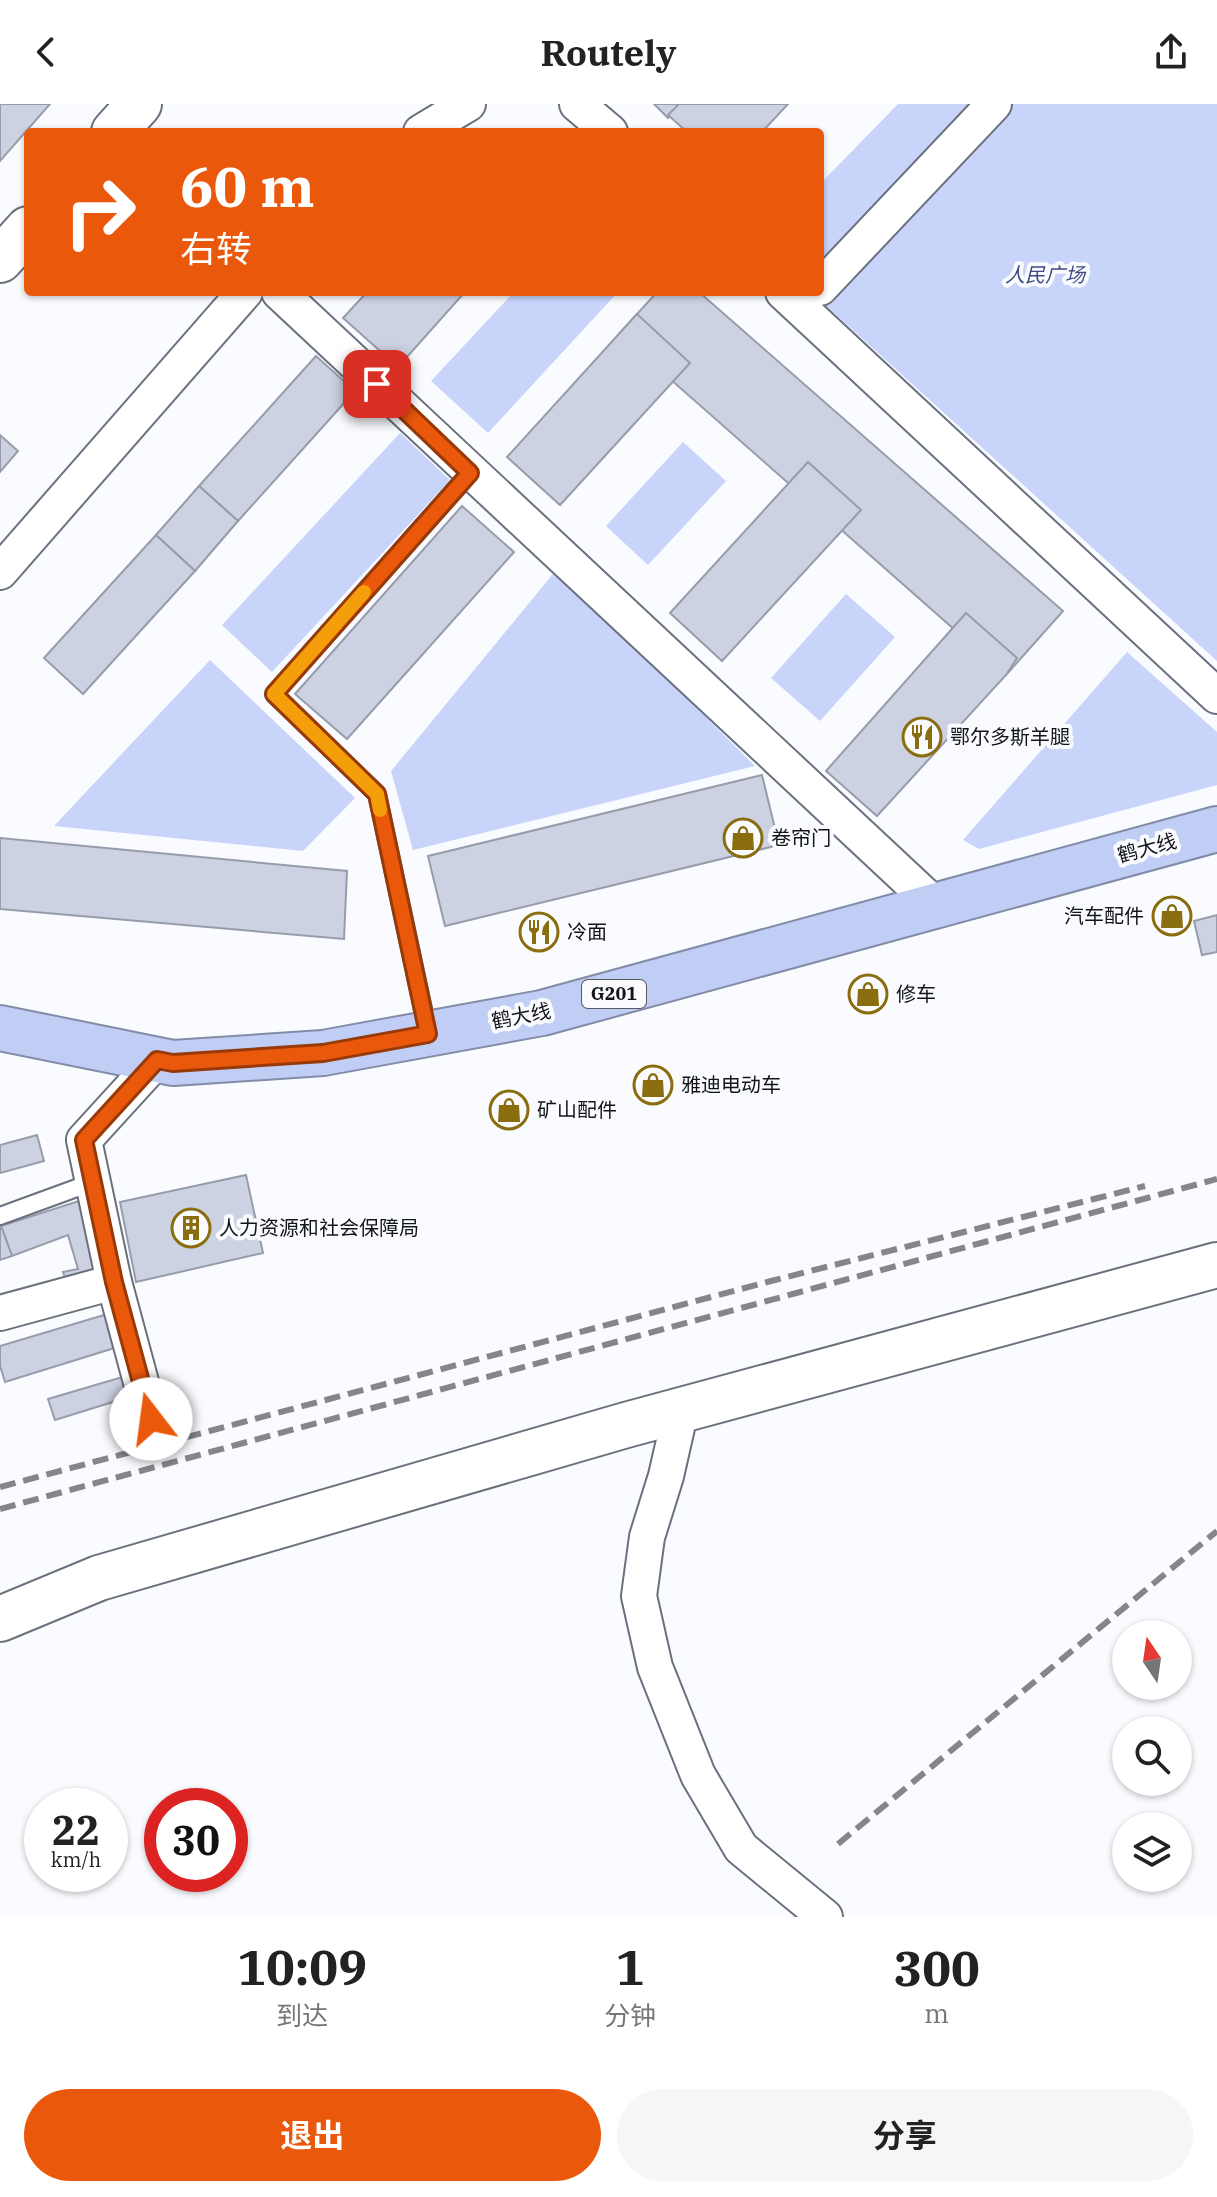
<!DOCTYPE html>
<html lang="zh">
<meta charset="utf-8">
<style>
:root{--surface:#fff;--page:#f6f6f6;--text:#222;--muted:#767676;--accent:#ea580c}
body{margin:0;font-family:"IBM Plex Serif","Noto Sans SC",serif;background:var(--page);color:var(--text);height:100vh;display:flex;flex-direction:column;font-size:30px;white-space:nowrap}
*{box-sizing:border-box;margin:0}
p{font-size:26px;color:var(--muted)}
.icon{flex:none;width:44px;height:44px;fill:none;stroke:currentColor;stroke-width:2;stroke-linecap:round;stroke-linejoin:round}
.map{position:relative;height:1813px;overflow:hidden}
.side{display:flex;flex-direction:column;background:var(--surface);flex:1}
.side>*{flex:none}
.banner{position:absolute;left:24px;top:24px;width:800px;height:168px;border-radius:8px;box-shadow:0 2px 6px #0004;background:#ea580c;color:#fff;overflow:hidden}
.needle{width:52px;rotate:347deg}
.fabs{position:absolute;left:1112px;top:1516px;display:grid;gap:16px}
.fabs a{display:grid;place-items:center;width:80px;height:80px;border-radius:50%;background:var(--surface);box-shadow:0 2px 6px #0004;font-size:40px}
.speed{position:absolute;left:24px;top:1684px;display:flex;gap:16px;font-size:40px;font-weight:700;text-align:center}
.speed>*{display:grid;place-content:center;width:104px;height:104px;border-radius:50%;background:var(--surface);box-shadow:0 2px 6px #0004;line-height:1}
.speed small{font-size:20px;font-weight:400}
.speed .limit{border:12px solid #d22;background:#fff;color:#111}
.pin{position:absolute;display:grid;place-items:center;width:68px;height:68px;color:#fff;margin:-34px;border-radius:16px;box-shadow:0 4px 12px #0006}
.me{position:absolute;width:88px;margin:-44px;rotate:345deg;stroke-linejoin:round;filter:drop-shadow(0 0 6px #0008)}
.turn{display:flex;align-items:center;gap:28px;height:168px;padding:0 24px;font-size:36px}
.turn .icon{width:104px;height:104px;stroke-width:2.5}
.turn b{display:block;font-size:56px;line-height:68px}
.eta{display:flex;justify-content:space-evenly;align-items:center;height:136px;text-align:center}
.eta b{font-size:48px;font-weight:700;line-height:56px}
.primary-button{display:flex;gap:16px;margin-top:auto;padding:16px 24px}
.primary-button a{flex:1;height:92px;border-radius:48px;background:var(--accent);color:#fff;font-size:32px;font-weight:700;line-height:92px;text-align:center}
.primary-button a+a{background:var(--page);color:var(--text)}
header{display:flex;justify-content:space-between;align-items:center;height:104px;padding:0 24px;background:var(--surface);font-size:36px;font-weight:700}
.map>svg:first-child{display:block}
.green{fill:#c8d4fa}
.building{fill:#cdd2e3;stroke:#979cac;stroke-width:2}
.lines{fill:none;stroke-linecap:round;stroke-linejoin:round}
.lane-casing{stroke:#6b707f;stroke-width:20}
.street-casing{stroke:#6b707f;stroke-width:38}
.secondary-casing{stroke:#6b707f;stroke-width:48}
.highway-casing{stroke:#838ca7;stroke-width:48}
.lane{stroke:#fff;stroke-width:16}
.street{stroke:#fff;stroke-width:34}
.secondary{stroke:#fff;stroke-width:44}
.highway{stroke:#c0cdf4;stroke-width:44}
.rail{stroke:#84868a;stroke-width:6;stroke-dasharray:16 8;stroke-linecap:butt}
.route-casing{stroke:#983908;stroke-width:20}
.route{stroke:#ea580c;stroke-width:14}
.slow{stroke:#f59e0b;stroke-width:14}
.labels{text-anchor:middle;stroke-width:8;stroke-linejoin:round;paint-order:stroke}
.shield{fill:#f9fbfe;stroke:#57595e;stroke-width:2}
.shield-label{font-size:18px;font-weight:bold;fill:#121419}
.park-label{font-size:20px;font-style:italic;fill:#3e4c7f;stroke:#f9fbfe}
.poi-label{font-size:20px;fill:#121419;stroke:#f9fbfe;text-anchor:start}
.street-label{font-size:20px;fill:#121419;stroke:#f9fbfe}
</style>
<header><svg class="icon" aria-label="back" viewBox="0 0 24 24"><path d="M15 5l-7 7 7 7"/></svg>Routely<svg class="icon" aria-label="share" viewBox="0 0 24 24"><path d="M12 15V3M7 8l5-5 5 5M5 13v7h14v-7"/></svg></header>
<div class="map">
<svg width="1217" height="1813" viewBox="0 0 1217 1813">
<rect width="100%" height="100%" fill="#f9fbfe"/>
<g class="green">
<path d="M898 0H1217V557L811 188H820V80Z"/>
<path d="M514 188H618L488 329 431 277Z"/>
<path d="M400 329 450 376 272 568 222 521Z"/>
<path d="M683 338 726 377 648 461 606 422Z"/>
<path d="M557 465 755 662 413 746 391 667Z"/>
<path d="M846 490 895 533 820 617 771 574Z"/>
<path d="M1127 548 1217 628V681L979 745 963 736Z"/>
<path d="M210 556 355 694 303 747 54 722Z"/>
</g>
<g class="building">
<path d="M0 0H50L0 57Z"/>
<path d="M654 0H681L668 14Z"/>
<path d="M679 0H788L762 28H687L668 11Z"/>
<path d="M367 188H465L398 263 343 214Z"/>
<path d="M657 188H699L1063 507 1006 571 619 230Z"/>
<path d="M637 210 690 259 560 401 507 353Z"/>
<path d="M316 252 355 287 238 417 199 382Z"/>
<path d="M0 331 18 347 0 368Z"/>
<path d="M808 358 861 406 722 557 670 509Z"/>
<path d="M199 382 238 417 195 467 156 431Z"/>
<path d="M462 402 514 448 347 635 295 590Z"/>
<path d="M156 431 195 467 83 590 44 554Z"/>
<path d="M966 509 1017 554 1006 571 877 712 826 667Z"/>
<path d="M762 671 779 741 445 822 428 752Z"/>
<path d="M0 734 347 767 344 835 0 805Z"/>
<path d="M1217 811V848L1202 851 1194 817Z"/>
<path d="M37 1031 44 1057 0 1069V1041Z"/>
<path d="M246 1071 263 1149 136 1178 120 1098Z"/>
<path d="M82 1096 101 1169 67 1179 63 1168 78 1165 68 1131 12 1152 1 1122Z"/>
<path d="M1 1122 12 1152 0 1156V1123Z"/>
<path d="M114 1208 124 1241 5 1278 0 1262V1242Z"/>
<path d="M126 1272 132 1292 55 1316 48 1295Z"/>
</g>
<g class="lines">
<g class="lane-casing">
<g id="lane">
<path d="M428 928 377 690 274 590 470 369"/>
<path d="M0 1112 93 1078"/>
</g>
</g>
<g class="street-casing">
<g id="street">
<path d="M577 0 610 28"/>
<path d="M421 28 468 0"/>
<path d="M820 184 994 0"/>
<path d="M279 188 936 802"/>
<path d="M783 188 1217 592"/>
<path d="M0 468 245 188"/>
<path d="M0 1209 114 1178"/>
<path d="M681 1306 666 1372 647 1433 639 1492 655 1563 698 1671 741 1744 825 1813"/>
<path d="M151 1315 114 1178 84 1036 157 956"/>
</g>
</g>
<g class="secondary-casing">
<g id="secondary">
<path d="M114 28 139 0"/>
<path d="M0 156 28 125"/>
<path d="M0 1515 99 1474 626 1321 1217 1161"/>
</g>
</g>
<g class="highway-casing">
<path id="highway" d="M0 924 173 959 323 949 542 909 1217 725"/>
</g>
<use href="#lane" class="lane"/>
<use href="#street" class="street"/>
<use href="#secondary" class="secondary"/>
<use href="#highway" class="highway"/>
<g class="rail">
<path d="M0 1383 771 1177 1145 1082"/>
<path d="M0 1405 1217 1075"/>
<path d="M838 1740 1217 1427"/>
</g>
</g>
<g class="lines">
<g class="route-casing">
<path id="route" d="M151 1315 114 1178 84 1036 157 956 173 959 323 949 428 930 377 690 274 590 470 369 377 280"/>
</g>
<use href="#route" class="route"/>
<path class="slow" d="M364 488 274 590 377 690 380 706"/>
</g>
<defs>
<g id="restaurant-ring" transform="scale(2)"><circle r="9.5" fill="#f9fbfe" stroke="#896d0e" stroke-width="1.5"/><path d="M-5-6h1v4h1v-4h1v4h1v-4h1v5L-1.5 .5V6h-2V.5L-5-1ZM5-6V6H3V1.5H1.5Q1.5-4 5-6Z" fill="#896d0e"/></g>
<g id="shop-ring" transform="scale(2)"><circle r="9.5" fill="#f9fbfe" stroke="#896d0e" stroke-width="1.5"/><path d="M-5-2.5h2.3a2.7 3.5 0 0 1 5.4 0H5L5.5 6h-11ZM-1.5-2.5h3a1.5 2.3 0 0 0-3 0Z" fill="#896d0e"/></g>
<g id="building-ring" transform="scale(2)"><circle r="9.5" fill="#f9fbfe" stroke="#896d0e" stroke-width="1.5"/><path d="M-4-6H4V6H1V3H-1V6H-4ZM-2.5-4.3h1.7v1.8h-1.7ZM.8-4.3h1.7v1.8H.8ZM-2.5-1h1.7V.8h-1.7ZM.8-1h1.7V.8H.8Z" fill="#896d0e"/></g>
</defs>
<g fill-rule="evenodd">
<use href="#restaurant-ring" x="922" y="633"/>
<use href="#shop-ring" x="743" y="734"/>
<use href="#shop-ring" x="1172" y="812"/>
<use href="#restaurant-ring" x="539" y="828"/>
<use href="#shop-ring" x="868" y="890"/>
<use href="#shop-ring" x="653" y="981"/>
<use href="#shop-ring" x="509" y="1006"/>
<use href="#building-ring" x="191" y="1124"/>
</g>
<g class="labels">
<rect class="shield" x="582" y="876" width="64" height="28" rx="6"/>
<g class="shield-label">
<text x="614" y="896">G201</text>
</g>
<g class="park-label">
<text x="1045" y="178">人民广场</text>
</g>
<g class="poi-label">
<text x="950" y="640">鄂尔多斯羊腿</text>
<text x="771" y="741">卷帘门</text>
<text x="1144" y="819" text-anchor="end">汽车配件</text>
<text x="567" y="835">冷面</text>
<text x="896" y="897">修车</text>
<text x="681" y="988">雅迪电动车</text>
<text x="537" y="1013">矿山配件</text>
<text x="219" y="1131">人力资源和社会保障局</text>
</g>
<g class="street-label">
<text transform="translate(1147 744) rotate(-15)" y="7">鹤大线</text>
<text transform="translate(521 912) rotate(-11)" y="7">鹤大线</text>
</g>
</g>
</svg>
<div class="fabs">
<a><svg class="needle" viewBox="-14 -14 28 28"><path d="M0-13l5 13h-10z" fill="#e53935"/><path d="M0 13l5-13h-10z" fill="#767676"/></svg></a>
<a><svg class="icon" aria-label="search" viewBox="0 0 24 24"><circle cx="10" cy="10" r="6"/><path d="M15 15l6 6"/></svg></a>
<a><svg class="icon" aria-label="layers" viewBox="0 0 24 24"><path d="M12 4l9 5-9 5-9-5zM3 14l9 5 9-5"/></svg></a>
</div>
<div class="speed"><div>22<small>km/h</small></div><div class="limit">30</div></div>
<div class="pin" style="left:377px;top:280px;background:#d93025"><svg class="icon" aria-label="arrive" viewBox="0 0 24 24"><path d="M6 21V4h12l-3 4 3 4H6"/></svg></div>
<svg class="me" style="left:151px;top:1315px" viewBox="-20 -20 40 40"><circle r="19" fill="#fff"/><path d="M0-13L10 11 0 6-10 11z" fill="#ea580c"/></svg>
<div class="banner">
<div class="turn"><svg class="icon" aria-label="right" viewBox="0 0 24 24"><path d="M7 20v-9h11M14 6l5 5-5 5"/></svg><div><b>60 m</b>右转</div></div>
</div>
</div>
<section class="side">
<div class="eta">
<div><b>10:09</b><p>到达</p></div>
<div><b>1</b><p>分钟</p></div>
<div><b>300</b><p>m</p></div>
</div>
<div class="primary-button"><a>退出</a><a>分享</a></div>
</section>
